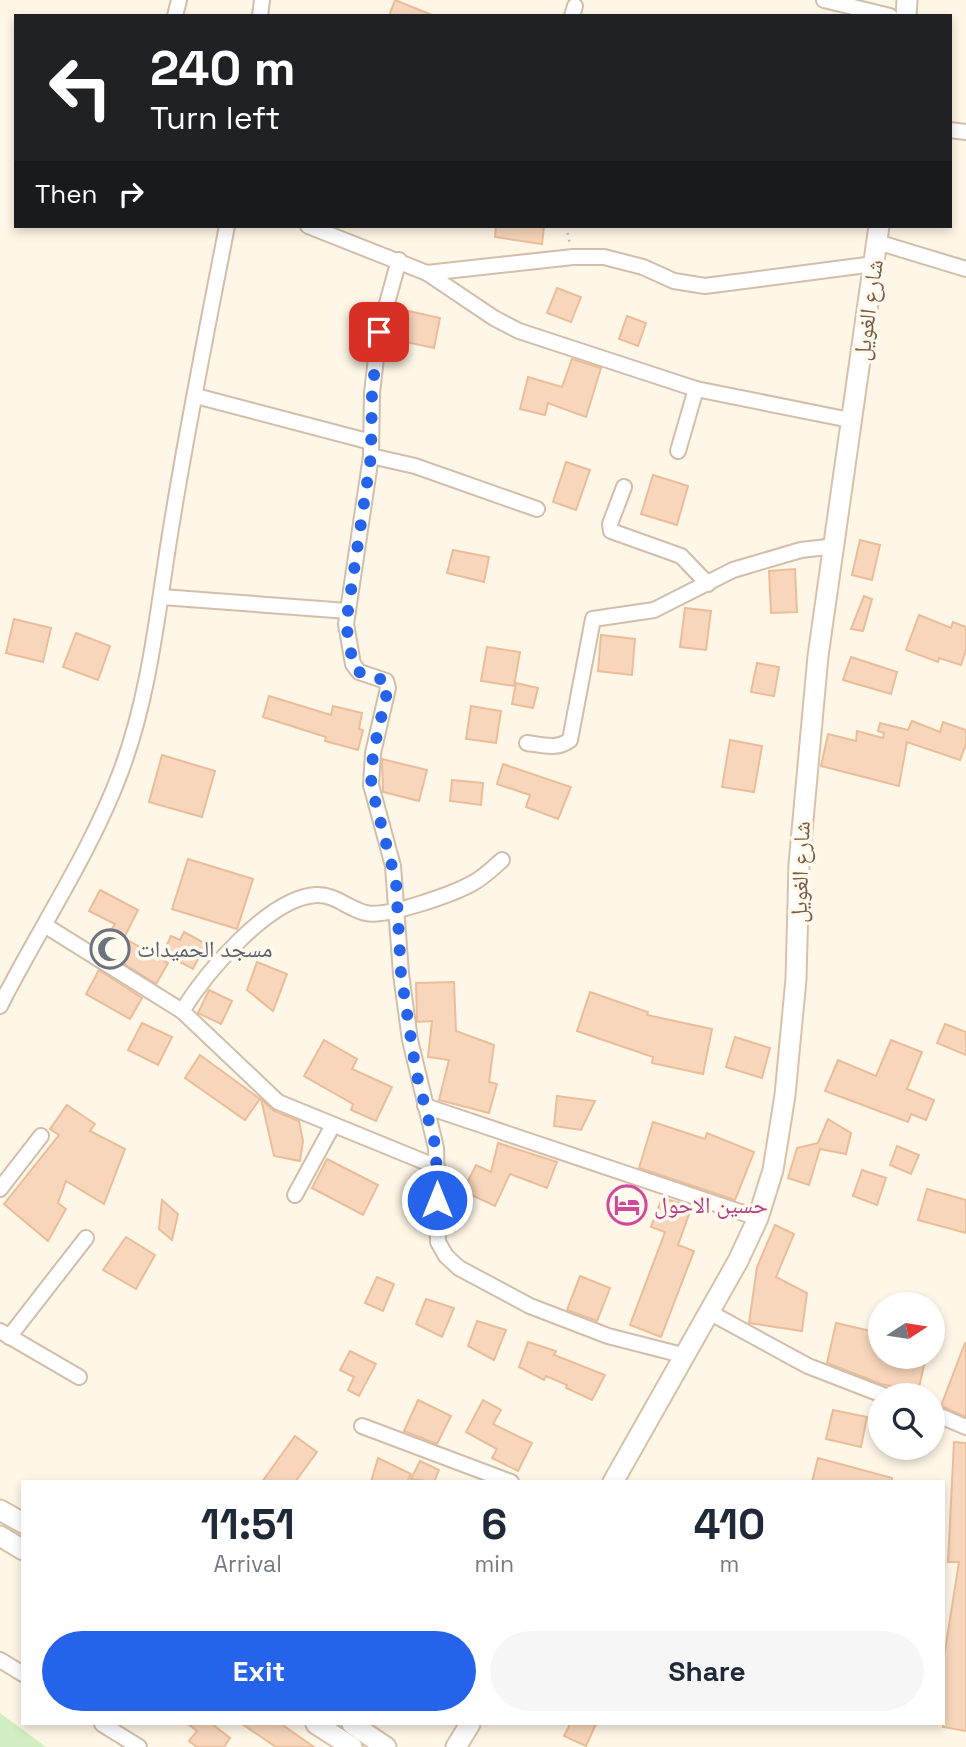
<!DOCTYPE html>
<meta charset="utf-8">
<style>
:root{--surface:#fff;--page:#f6f6f7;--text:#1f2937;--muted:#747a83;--accent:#2563eb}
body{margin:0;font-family:"Space Grotesk","Noto Naskh Arabic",sans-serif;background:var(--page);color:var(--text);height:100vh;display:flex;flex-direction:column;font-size:26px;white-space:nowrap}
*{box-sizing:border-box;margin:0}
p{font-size:23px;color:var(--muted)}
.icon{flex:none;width:38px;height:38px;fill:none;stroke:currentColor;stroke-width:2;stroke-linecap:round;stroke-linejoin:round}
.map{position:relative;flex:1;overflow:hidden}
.drawer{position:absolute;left:21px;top:1480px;width:924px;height:245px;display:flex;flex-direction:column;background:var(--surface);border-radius:0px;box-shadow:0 4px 10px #0003}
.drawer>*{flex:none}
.top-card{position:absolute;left:14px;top:14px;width:938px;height:214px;border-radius:0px;box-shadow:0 4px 10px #0003;background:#202124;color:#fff;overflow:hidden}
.needle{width:46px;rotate:78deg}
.fabs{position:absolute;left:868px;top:1292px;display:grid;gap:14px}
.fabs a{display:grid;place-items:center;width:77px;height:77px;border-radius:50%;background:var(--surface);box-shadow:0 4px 10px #0003;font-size:35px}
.pin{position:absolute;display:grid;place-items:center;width:60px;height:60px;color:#fff;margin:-30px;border-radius:14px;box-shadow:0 4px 10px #0006}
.me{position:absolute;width:77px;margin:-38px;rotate:0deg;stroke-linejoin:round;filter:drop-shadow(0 0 5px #0008)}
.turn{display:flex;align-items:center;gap:24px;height:147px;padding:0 21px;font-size:32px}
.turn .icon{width:91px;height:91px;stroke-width:2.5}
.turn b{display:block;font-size:49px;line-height:60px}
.then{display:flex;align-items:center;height:66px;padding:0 21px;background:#0003;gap:14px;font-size:26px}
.eta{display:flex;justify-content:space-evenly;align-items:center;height:119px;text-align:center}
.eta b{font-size:42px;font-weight:700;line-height:49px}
.button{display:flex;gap:14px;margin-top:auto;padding:14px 21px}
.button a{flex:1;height:80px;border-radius:42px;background:var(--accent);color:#fff;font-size:28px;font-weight:700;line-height:80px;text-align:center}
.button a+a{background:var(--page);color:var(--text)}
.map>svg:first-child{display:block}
.green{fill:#d2eec2}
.building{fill:#f7d6bb;stroke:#ebbd99;stroke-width:2}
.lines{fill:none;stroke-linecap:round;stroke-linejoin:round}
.street-casing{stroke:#d2beaa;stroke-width:18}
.secondary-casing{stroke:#d8c1a9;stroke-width:23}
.path{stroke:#dcb99d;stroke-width:2.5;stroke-dasharray:2 5;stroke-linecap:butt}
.street{stroke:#fff;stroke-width:14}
.secondary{stroke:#fff;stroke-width:19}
.route{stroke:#2563eb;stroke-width:12;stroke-dasharray:0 21.6}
.labels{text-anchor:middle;stroke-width:7;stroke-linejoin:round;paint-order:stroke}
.street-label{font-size:23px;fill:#7b5d47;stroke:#fff9ee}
.worship-label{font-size:23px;fill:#5b616d;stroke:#fff9ee;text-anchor:start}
.hotel-label{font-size:23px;fill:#b23c85;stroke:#fff9ee;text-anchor:start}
</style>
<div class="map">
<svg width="966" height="1747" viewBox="0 0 966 1747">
<rect width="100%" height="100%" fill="#fef6e6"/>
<path class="green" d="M0 1713 46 1747H0Z"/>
<g class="building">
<path d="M395 0 432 15V16H389Z"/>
<path d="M496 226H544L542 244 495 237Z"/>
<path d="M557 288 581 297 571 322 547 313Z"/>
<path d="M404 310 440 318 434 348 397 340Z"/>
<path d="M627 316 646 323 638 346 619 339Z"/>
<path d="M572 359 601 368 586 417 548 403 545 415 520 409 528 377 562 387Z"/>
<path d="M566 462 590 470 576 510 553 502Z"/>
<path d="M653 475 688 486 677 525 641 514Z"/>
<path d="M860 540 880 545 872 580 852 575Z"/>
<path d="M453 550 489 557 484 582 447 573Z"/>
<path d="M795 569 797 612 771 613 769 571Z"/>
<path d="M864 596 872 599 863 631 851 629Z"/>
<path d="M685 608 711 611 706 650 680 647Z"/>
<path d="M919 615 951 628 953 622 966 627V650L961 665 939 658 938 662 906 650Z"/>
<path d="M14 619 51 628 43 662 6 653Z"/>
<path d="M76 633 110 646 98 680 63 667Z"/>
<path d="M601 635 635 639 632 675 598 671Z"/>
<path d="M487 647 520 652 514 686 481 681Z"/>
<path d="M851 657 897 672 891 694 843 680Z"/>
<path d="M757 663 779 667 774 696 751 692Z"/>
<path d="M516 683 538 688 533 708 512 704Z"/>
<path d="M269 696 331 715 333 706 362 713 359 729 363 730 358 750 325 741 326 737 263 717Z"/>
<path d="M471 706 501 711 496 743 466 739Z"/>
<path d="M912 721 940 732 943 722 966 730V744L960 760 907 742 899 786 821 766 828 734 856 741 857 731 883 738 884 733 878 731 880 723 908 730Z"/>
<path d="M730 740 762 746 754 792 722 787Z"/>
<path d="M162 755 215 771 202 817 149 802Z"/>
<path d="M382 759 427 770 419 801 383 792Z"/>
<path d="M503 764 571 787 558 819 526 807 530 795 497 784Z"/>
<path d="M452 780 483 783 481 805 450 801Z"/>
<path d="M188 859 253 879 237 929 172 909Z"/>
<path d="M100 890 138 910 124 938 168 963 156 984 99 948 115 924 89 911Z"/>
<path d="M184 932 206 944 193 969 163 953 171 936 180 940Z"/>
<path d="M257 962 287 974 273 1011 247 990Z"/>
<path d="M99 970 142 998 130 1019 86 994Z"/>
<path d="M454 982 456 1031 494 1045 489 1082 497 1084 489 1113 439 1100 449 1060 428 1057 432 1021 417 1022 416 983Z"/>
<path d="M209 990 232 1001 221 1024 198 1013Z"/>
<path d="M590 992 648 1012 647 1015 712 1029 703 1074 652 1063 653 1057 577 1031Z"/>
<path d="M142 1023 172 1037 158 1065 128 1050Z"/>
<path d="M945 1024 966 1032V1055L937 1043Z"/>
<path d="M735 1037 770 1048 762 1078 726 1067Z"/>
<path d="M324 1040 357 1059 352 1069 392 1087 376 1121 351 1110 353 1104 304 1076Z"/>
<path d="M891 1040 922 1052 907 1089 934 1100 926 1120 911 1114 908 1122 825 1091 838 1060 876 1076Z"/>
<path d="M200 1055 260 1099 245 1120 185 1078Z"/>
<path d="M557 1096 595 1101 581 1130 554 1126Z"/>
<path d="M261 1099 274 1111 299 1121 303 1141 300 1161 274 1156Z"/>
<path d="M67 1105 95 1124 90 1131 125 1149 104 1204 66 1181 58 1203 66 1209 48 1241 4 1204 59 1135 50 1129Z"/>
<path d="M828 1119 851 1133 846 1154 820 1149 809 1185 788 1178 797 1148 818 1143Z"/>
<path d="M653 1122 705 1139 707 1133 754 1152 735 1200 639 1168Z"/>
<path d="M498 1143 557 1162 547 1188 510 1174 495 1206 463 1191 476 1165 491 1172Z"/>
<path d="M897 1146 919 1155 911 1174 890 1165Z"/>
<path d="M327 1159 378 1185 363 1215 312 1188Z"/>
<path d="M862 1170 886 1178 877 1205 853 1196Z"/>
<path d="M927 1189 966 1200V1233L918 1220Z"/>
<path d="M662 1198 692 1206 678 1245 694 1251 661 1337 630 1325 665 1232 651 1227Z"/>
<path d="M162 1200 178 1214 172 1240 159 1229Z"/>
<path d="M775 1225 794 1234 776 1277 807 1293 802 1331 749 1323 757 1267Z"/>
<path d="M126 1237 155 1255 136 1289 103 1270Z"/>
<path d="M580 1276 610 1288 597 1321 567 1310Z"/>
<path d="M377 1277 394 1284 383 1311 365 1303Z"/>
<path d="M426 1299 454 1308 442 1337 416 1324Z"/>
<path d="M477 1321 506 1330 494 1360 468 1346Z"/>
<path d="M836 1323 880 1333V1356H926L918 1392 881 1384 827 1363Z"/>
<path d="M528 1342 556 1351 554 1355 605 1375 592 1400 566 1388 567 1385 546 1376 544 1380 519 1367Z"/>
<path d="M965 1343H966V1417L941 1406Z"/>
<path d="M350 1351 376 1364 359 1396 348 1390 354 1377 340 1370Z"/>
<path d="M418 1400 451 1416 437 1444 404 1431Z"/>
<path d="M483 1400 501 1410 493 1424 532 1443 518 1471 492 1458 497 1449 466 1432Z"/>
<path d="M833 1410 867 1417 861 1447 826 1439Z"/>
<path d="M295 1436 317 1452 295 1482H262Z"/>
<path d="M954 1442 966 1443V1731L943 1727V1663L959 1562H948Z"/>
<path d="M378 1458 411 1474 407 1482H371Z"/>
<path d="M818 1458 892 1478V1482H812Z"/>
<path d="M420 1461 439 1470 434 1482 411 1479Z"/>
<path d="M188 1724H212L230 1738 224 1747H197L189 1741 197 1731Z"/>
<path d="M242 1724H281L314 1747H276Z"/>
<path d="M570 1724H596L586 1746 564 1736Z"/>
</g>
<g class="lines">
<g class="street-casing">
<g id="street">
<path d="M824 0 890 16"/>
<path d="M175 16 179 0"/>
<path d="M260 16 262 0"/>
<path d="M572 16 575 6"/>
<path d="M950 130 966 132"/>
<path d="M308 226 427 273 494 318 519 331 696 389 850 420"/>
<path d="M877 242 966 269"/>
<path d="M399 260 379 332 372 393 371 456 346 624 353 664 359 672 386 681 388 688 373 753 371 785 393 866 401 974 410 1040 436 1148 438 1242 446 1256 459 1268 530 1306 608 1336 686 1356"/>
<path d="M427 273 573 257H604L643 267 674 281 705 286 874 264"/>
<path d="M196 396 371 442"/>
<path d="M678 451 696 389"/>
<path d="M371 456 415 466 537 509"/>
<path d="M624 487 610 524 611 531 681 556 708 584"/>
<path d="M162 597 348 611"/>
<path d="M527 743C542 745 557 750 570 740L593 619 654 610 733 570 801 550 836 546"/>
<path d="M46 926 182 1011 278 1102 437 1167"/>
<path d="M0 1006C40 927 90 854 121 771 151 691 158 605 172 522 188 423 208 324 227 226"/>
<path d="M182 1011C206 973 268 898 316 895 335 894 348 909 366 913 386 918 453 894 473 883 484 877 493 868 502 860"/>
<path d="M425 1106 758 1218"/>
<path d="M0 1189 41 1136"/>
<path d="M295 1195 333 1125"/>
<path d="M709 1312 808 1366 883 1395"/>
<path d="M0 1331 79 1377"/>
<path d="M9 1337 86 1238"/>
<path d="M933 1413 966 1427"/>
<path d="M362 1426 511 1482"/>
<path d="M0 1660 23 1674"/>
<path d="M102 1724 139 1747"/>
</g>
</g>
<g class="secondary-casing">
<g id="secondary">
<path d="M906 16 907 0"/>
<path d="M613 1482 738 1261 758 1218 773 1170 785 1095 796 979 799 864 818 656 879 226"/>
<path d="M0 1510 23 1523"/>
<path d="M0 1536 23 1550"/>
<path d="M316 1724 352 1747"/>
<path d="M352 1724 386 1747"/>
<path d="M456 1747 470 1724"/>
</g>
</g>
<path class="path" d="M566 226 570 244"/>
<use href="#street" class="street"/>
<use href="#secondary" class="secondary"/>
</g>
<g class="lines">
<path class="route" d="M379 332 372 393 371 456 346 624 353 664 359 672 386 681 388 688 373 753 371 785 396 882 401 974 416 1072 436 1148 437 1200"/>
</g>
<defs>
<g id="mosque-ring" transform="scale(2.0125)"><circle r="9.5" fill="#fff9ee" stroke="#6b7280" stroke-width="1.5"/><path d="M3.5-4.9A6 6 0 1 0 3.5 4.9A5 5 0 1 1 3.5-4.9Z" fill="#6b7280"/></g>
<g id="hotel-ring" transform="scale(2.0125)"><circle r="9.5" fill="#fff9ee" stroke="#d1479c" stroke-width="1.5"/><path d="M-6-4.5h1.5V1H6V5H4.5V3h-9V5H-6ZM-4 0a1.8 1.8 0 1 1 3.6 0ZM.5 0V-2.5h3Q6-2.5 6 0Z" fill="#d1479c"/></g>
</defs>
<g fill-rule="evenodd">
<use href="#mosque-ring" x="110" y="949"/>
<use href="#hotel-ring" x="627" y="1205"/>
</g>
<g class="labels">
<g class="street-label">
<text transform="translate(868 310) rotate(-82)" y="8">شارع الغويل</text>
<text transform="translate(800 872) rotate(-88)" y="8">شارع الغويل</text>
</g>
<g class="worship-label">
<text x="137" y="957">مسجد الحميدات</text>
</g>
<g class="hotel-label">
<text x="654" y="1213">حسين الاحول</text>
</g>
</g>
</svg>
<div class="fabs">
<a><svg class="needle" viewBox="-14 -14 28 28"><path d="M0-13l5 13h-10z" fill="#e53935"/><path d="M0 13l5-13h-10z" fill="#747a83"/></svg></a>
<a><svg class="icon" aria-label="search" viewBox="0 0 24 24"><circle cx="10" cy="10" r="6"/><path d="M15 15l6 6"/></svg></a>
</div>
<div class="pin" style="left:379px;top:332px;background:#d93025"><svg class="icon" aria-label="arrive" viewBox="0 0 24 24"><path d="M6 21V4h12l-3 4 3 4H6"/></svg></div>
<svg class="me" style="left:437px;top:1200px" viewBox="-20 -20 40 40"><circle r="17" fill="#2563eb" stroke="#fff" stroke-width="3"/><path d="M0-11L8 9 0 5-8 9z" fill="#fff"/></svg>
<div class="top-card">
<div class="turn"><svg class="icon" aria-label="left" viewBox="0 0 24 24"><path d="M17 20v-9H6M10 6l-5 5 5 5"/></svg><div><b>240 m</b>Turn left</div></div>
<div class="then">Then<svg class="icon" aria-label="right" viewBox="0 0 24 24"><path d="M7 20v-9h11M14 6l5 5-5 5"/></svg></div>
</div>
<section class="drawer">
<div class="eta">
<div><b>11:51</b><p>Arrival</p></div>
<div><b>6</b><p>min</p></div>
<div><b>410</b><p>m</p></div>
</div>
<div class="button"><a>Exit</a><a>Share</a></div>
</section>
</div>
